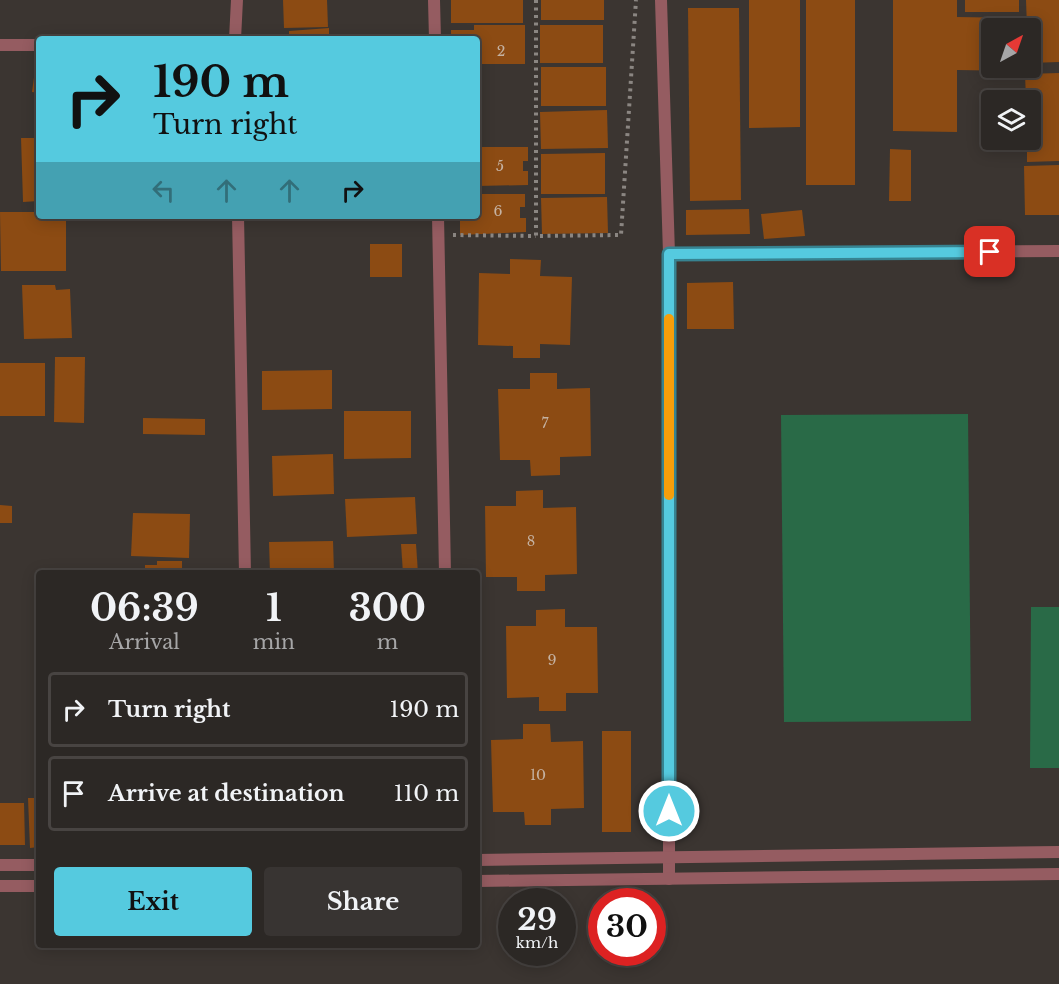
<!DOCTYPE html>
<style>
:root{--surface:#2c2825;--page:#383432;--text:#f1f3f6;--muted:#a6a6a7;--line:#484442;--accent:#55cadf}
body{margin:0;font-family:"Libre Baskerville",serif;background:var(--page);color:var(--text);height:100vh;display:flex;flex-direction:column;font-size:22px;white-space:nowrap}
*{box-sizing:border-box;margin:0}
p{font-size:20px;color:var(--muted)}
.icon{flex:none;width:33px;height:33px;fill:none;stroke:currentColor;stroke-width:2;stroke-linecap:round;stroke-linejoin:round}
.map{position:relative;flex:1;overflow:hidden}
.side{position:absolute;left:36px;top:570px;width:444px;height:378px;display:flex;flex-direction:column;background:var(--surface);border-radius:6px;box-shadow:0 3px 15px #0003,0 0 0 2px var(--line)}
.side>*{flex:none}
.guide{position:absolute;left:36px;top:36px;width:444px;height:183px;border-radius:6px;box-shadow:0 3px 15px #0003,0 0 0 2px var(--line);background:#55cadf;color:#111;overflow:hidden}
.needle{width:39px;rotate:40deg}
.tools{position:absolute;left:981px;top:18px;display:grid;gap:12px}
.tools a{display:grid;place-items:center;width:60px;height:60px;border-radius:6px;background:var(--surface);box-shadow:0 3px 15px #0003,0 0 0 2px var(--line);font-size:30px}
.speed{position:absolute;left:498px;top:888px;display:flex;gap:12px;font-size:30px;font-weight:700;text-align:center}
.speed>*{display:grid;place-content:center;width:78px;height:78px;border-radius:50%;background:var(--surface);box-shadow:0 3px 15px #0003,0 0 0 2px var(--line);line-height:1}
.speed small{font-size:15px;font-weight:400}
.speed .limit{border:9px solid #d22;background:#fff;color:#111}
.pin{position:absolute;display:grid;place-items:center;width:51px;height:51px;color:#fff;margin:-26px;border-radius:12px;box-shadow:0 3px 9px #0006}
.me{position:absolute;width:66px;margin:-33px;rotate:0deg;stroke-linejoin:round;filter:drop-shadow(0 0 4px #0008)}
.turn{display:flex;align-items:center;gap:21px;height:126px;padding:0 18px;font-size:27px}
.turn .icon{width:78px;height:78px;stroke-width:2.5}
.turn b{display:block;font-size:42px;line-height:51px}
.lanes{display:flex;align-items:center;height:57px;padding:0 18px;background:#0003;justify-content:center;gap:30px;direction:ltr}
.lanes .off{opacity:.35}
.eta{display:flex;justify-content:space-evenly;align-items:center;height:102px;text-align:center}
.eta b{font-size:36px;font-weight:700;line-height:42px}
.button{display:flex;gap:12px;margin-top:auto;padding:12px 18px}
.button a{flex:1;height:69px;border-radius:6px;background:var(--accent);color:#111;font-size:24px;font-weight:700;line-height:69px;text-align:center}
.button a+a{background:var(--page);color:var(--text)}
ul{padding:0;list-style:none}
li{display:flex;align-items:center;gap:18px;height:75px;margin:0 12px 9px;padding:0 6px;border:3px solid var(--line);border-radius:6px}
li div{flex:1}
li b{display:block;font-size:22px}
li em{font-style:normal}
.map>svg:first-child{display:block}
.green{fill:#296a47}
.building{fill:#8c4b13}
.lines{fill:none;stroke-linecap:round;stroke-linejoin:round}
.path{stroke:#8b8682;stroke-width:4;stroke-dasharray:3 4.5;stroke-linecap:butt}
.minor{stroke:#955c61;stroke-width:12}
.route-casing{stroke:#378391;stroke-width:15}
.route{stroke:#55cadf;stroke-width:10}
.slow{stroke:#f59e0b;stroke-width:10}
.labels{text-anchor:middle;stroke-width:6;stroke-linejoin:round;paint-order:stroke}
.number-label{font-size:14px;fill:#c5b2a2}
</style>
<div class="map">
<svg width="1059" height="984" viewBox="0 0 1059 984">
<rect width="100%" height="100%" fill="#3b3531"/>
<g class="green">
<path d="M968 414 971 721 784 722 781 415Z"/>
<path d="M1031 607H1059V768H1030Z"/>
</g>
<g class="building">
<path d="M283 0H327L328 27 284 28Z"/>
<rect x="451" y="0" width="72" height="23"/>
<rect x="541" y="0" width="63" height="20"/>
<path d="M749 0H800V127L749 128Z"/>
<rect x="806" y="0" width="49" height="185"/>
<path d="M893 0H957V17L1019 18V28H992V68H1019V71L957 70V132L893 131Z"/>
<rect x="965" y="0" width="54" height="12"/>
<path d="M1026 0H1059V62L1030 63V28H1027Z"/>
<path d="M688 8H739L741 200 690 201Z"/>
<path d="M474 25H525V64H477V39H451V30H474Z"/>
<rect x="540" y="25" width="63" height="38"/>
<path d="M329 28V39H289V31Z"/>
<rect x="541" y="67" width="65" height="39"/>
<path d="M35 70 39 71V93L32 92Z"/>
<path d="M1059 73V161L1027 162V140H1030V100H1026L1025 74Z"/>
<path d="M607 110 608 148 541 149 540 112Z"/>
<path d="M21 138H39V201L23 202Z"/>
<path d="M477 147H528V161H523V171H528V185L477 186Z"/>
<path d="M890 149 911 150V201H889Z"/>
<path d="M605 153V194H541V154Z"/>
<path d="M1059 165V215H1025L1024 166Z"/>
<path d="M477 194H525V207H520V218H526V232L460 235V216H477Z"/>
<path d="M607 197 608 233 542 234 541 198Z"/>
<path d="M749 209 750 234 686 235V210Z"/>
<path d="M802 210 805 236 764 239 761 214Z"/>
<path d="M0 212H39V216H66V271H1Z"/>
<rect x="370" y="244" width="32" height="33"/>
<path d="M510 259 541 260 540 276 572 277 570 345 540 344V358H513V346L478 345 479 273 510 274Z"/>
<path d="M733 282 734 329H687V283Z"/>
<path d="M22 285H55L56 290 70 289 72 338 24 339Z"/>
<path d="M55 357H85L84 423 54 422Z"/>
<rect x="0" y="363" width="45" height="53"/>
<path d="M332 370V409L262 410V371Z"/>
<path d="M530 373H557V389L590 388 591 456 560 457V475L531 476 530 460H500L498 389H530Z"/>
<path d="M344 411H411V458L344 459Z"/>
<path d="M143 418 205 419V435L143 434Z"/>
<path d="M333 454 334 494 273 496 272 456Z"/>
<path d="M543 490V508L576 507 577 574 545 575V591H517V577H486L485 506H516V491Z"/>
<path d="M415 497 417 534 347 537 345 499Z"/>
<path d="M0 505 12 506V523H0Z"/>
<path d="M133 513 190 514 189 558 131 556Z"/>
<path d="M333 541 334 573H270L269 542Z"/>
<path d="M401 544H416L418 573H403Z"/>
<path d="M157 561H182V573H145V565H157Z"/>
<path d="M565 609V627H597L598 693H566V711H539V697L507 698 506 626H536V610Z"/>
<path d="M523 724H550L551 742 583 741 584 808 551 809V825H525L524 812H493L491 740 523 739Z"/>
<rect x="602" y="731" width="29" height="101"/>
<path d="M28 798H39V847L30 848Z"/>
<path d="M0 803H24L25 845H0Z"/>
</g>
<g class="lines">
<g class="path">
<path d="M536 0V236L621 235 636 0"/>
<path d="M453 235 536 236"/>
</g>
<g class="minor">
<path d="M434 0 435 39"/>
<path d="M661 0 669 254V879"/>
<path d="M235 39 237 0"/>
<path d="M0 45H39"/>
<path d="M238 216 245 573"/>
<path d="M438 216 445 573"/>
<path d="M669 254 1059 251"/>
<path d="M477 860 1059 852"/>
<path d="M0 865H39"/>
<path d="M477 881 1059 874"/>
<path d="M0 886H39"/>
</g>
</g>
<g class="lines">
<g class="route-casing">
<path id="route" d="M669 811V254L990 252"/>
</g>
<use href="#route" class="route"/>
<path class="slow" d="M669 319V495"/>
</g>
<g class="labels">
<g class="number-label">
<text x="501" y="56">2</text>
<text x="500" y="171">5</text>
<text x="498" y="216">6</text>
<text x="545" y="428">7</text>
<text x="531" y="546">8</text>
<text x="552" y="665">9</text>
<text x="538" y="780">10</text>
</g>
</g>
</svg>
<div class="tools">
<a><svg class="needle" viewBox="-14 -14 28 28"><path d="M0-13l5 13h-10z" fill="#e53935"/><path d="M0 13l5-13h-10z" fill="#a6a6a7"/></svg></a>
<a><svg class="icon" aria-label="layers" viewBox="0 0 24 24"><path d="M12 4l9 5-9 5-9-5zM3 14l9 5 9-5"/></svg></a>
</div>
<div class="speed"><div>29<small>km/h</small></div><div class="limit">30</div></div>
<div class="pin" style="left:990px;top:252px;background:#d93025"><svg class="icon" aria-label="arrive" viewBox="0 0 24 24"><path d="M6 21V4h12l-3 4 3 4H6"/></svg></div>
<svg class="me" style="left:669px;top:811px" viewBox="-20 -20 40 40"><circle r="17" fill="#55cadf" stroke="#fff" stroke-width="3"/><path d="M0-11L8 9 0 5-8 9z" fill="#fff"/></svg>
<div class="guide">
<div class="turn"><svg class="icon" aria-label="right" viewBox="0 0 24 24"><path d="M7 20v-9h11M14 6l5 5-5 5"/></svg><div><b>190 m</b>Turn right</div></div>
<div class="lanes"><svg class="icon off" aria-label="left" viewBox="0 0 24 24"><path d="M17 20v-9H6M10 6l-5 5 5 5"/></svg><svg class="icon off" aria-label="ahead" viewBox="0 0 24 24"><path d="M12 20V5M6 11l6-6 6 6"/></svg><svg class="icon off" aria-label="ahead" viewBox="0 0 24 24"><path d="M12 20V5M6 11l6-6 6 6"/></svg><svg class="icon" aria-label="right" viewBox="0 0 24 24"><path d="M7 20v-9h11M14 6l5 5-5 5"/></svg></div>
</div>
<section class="side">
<div class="eta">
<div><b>06:39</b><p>Arrival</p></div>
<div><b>1</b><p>min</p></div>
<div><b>300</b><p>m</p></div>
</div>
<ul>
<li><svg class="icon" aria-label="right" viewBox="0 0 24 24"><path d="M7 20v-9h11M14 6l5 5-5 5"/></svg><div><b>Turn right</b></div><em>190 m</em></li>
<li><svg class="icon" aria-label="arrive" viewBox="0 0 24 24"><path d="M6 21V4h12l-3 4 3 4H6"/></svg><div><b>Arrive at destination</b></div><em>110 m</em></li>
</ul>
<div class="button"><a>Exit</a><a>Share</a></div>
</section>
</div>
